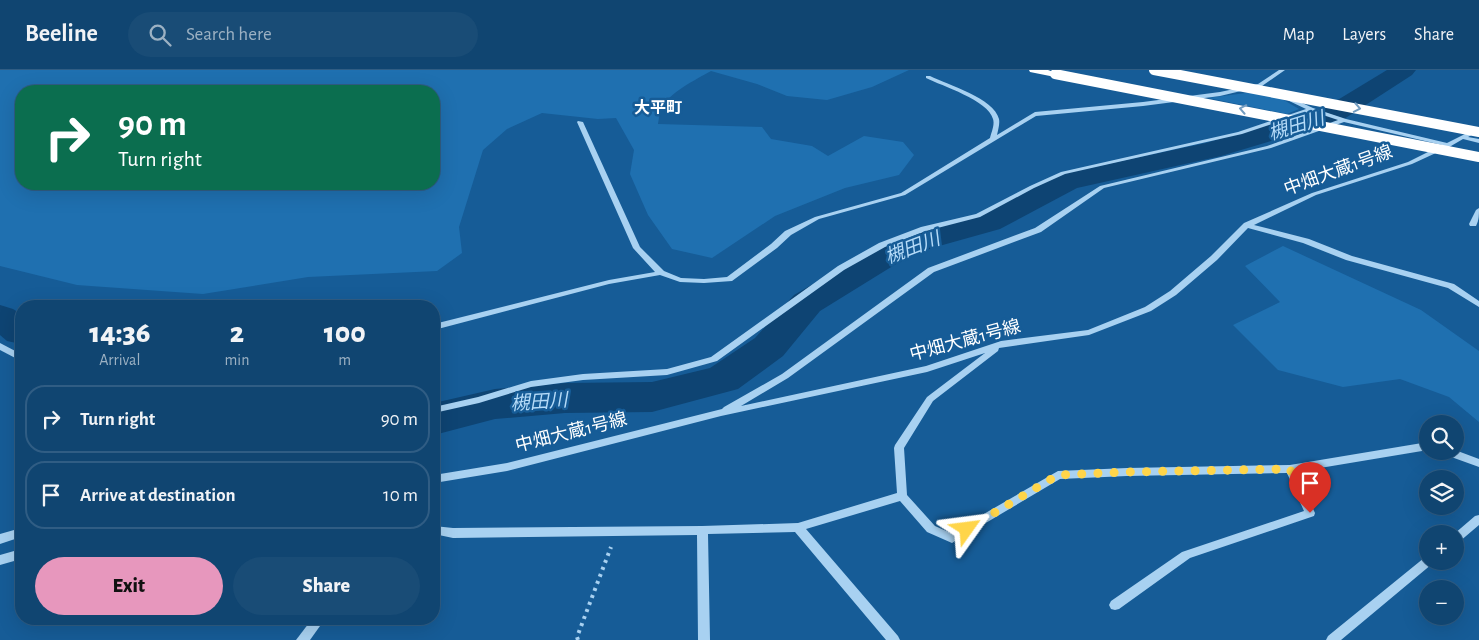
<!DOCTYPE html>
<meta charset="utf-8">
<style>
:root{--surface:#104571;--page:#194c76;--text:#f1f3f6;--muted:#9cb1c3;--line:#305d84;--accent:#e797bd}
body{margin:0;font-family:"Alegreya Sans","Noto Sans JP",sans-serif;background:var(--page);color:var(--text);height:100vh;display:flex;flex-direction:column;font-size:19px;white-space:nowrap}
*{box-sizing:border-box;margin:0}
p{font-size:16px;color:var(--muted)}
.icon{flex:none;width:28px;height:28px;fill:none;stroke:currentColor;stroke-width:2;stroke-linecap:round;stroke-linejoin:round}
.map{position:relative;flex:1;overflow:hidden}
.side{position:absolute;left:15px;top:230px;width:425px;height:325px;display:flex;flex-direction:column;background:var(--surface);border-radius:20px;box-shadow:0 5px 20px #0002,0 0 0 1px var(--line)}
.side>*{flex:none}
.top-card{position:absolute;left:15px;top:15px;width:425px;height:105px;border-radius:20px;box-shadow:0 5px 20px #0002,0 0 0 1px var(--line);background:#0b6e4f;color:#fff;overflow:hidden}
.fabs{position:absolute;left:1419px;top:345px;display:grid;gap:10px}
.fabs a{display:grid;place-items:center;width:45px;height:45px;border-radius:50%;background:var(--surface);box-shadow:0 5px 20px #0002,0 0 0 1px var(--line);font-size:25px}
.pin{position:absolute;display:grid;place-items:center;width:42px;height:42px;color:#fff;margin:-51px -21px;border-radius:50% 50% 50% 0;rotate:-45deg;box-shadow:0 0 5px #0007}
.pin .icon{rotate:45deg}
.me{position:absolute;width:55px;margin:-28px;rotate:59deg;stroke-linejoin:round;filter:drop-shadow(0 0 4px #0008)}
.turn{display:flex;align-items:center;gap:18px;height:105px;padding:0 20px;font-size:22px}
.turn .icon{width:65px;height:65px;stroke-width:2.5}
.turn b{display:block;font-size:35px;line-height:42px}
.eta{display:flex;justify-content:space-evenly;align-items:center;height:85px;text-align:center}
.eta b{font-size:30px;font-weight:800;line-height:35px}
.cta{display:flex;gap:10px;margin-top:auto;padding:10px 20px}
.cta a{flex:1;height:58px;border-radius:30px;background:var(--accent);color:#111;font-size:20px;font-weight:800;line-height:58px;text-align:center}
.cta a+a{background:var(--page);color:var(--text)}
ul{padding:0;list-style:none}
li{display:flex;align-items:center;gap:15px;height:68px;margin:0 10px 8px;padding:0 10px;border:2px solid var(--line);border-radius:20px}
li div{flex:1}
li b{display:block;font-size:19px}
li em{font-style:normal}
header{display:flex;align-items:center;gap:30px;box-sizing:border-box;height:70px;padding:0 25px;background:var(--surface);border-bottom:1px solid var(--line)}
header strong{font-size:24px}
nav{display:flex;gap:28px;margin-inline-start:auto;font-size:18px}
.search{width:350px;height:45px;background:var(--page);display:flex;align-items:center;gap:12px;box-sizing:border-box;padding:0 18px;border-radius:28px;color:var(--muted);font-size:19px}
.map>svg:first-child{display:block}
.green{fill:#1f70b0;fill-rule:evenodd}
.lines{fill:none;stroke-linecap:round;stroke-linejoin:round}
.river{fill:#0e4473;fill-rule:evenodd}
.path{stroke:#a8d1f1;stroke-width:4;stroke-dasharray:3 4.5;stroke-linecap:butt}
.minor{fill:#a8d1f1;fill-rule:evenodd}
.highway{fill:#fff;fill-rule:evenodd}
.highway-bridge{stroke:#fff;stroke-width:10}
.oneway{stroke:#739dc1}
.route{stroke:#ffd54a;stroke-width:9;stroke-dasharray:0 16.2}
.labels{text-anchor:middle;stroke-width:5;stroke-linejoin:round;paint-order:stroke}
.far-quarter-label{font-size:16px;font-weight:bold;fill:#fff;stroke:#165c97}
.street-label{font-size:18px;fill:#fff;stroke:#165c97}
.water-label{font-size:19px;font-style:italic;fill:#b5dbf8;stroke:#165c97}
</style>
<header>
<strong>Beeline</strong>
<div class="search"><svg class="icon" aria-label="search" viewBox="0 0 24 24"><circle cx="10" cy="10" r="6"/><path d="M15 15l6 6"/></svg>Search here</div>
<nav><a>Map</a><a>Layers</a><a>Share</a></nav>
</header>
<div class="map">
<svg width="1479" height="570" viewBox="0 0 1479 570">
<rect width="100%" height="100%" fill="#165c97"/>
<g class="green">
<path d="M0 0H909L872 17 827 30 787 26 757 14 711 1C697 9 668 23 661 39 659 43 659 49 658 54L762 57 771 69 812 76 828 86 864 66 903 72 914 85 899 105 845 118 775 146 712 188 672 179 648 145 630 104 634 80 616 48 598 49 542 43 507 59 483 80 459 157 462 183 437 201 308 207 203 224 77 215 0 196ZM21 21H434V114H21Z"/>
<path d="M1253 22 1277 26 1299 39 1287 44 1208 28Z"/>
<path d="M1283 176 1421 240 1479 281V352L1449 327 1400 309 1343 317 1278 300 1233 255 1280 232 1245 196Z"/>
</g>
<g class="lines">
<g class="river">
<path d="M1387 0H1416L1412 5 1344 49 1221 86 1077 118 1000 159 932 178 896 194 820 241 783 286 738 319 652 342 565 343 495 349 434 365V333L495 319 565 313 652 312 710 298 755 268 794 225 872 180 908 164 978 145 1056 105 1206 73 1326 37Z"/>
<path d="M0 235 13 239 21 244V274L7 271 0 265Z"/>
</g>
<path class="path" d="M578 570 577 567 611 477"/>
<g class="minor">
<path d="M1279 0H1285L1262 16 1220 26 1143 36 1036 46 905 125 819 149 791 165 777 178 732 211 704 213 680 212 660 205 609 214 434 260V254L609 210 655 202 633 178 577 52 578 51 583 52 640 177 664 201 681 208 704 209 727 207 771 174 785 161 815 147 901 123 990 68C991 63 995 55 993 49 988 30 942 16 926 8V6H930C948 15 994 28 999 49 1000 54 998 60 997 65L1035 42 1143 32 1220 22 1258 14Z"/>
<path d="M1285 27H1289L1313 38 1346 49 1447 73 1479 57V61L1468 67 1479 69V73L1463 69 1451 76 1412 94 1316 125 1254 155 1309 169 1352 186 1454 214 1479 231V237L1448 218 1346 190 1303 173 1248 158 1217 190 1176 225 1151 241 1089 265 999 278 998 281 933 331 904 378 907 425 935 456 951 463 1058 401 1127 398 1290 395 1428 372V380L1296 402 1315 443 1314 446 1190 488 1119 539 1115 540 1111 539 1109 535 1111 531 1182 482 1304 441 1287 403 1127 406 1060 409 952 473 927 462 900 431 806 459 898 566 900 570H886L795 462 708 464 710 570H698L697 465 453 468 434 464V456L453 458 702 456 798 453 897 423 894 378 895 375 927 327 985 283 927 302 721 346 507 401 434 413V405L507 393 722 339 724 337 782 304 928 198 1035 158 1100 116 1267 76 1338 50 1311 41 1242 64 1065 104 1034 118 980 147 926 161 885 177 844 200 717 291 667 305 583 310 531 317 479 333 434 343V337L478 327 531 311 583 304 667 299 711 287 838 196 879 173 921 157 976 144 1030 116 1061 102 1238 62 1306 39 1285 29ZM1344 52 1442 75 1408 92 1312 123 1244 153 1211 186 1170 221 1145 237 1088 260 1001 271 926 296 741 336 788 308 934 202 1041 162 1104 118 1271 78Z"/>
<path d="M1479 138C1479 145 1479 150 1476 156H1470L1469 154 1476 140Z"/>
<path d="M0 273 21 284V291L0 280Z"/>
<path d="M1455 380 1479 389V397L1443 384 1442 381H1455Z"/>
<path d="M1479 445V455L1459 472 1455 474V464H1454L1475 446Z"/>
<path d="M21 458V467L0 474V464Z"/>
<path d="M21 479V489L0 495V485Z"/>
<path d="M1428 486V491H1434L1432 494 1341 570H1326L1328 566 1424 488Z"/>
<path d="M312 549H325L310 570H296Z"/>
</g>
<path class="highway" d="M1029 0H1048L1059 4 1055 7 1030 2Z"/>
<g class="highway-bridge">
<path d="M1154 0 1479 62"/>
<path d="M1055 4 1479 87"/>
</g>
</g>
<defs><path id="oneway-chevron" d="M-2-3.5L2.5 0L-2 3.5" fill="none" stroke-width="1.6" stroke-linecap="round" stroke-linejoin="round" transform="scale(1.25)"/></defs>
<g class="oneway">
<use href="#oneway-chevron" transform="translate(1357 38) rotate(11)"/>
<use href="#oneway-chevron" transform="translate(1243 39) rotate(-169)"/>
</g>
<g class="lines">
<path class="route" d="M967 459 1058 405 1127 402 1290 399 1310 443"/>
</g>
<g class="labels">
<g class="far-quarter-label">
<text x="658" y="43">大平町</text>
</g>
<g class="street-label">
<text transform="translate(1338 100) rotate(-20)" y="6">中畑大蔵1号線</text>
<text transform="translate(965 270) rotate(-15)" y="6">中畑大蔵1号線</text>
<text transform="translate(571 362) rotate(-14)" y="6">中畑大蔵1号線</text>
</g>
<g class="water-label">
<text transform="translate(1296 55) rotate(-17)" y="7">槻田川</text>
<text transform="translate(912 177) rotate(-21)" y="7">槻田川</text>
<text transform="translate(539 331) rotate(-4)" y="7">槻田川</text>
</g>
</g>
</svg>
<div class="fabs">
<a><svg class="icon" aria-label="search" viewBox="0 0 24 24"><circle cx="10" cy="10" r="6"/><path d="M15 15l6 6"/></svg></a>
<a><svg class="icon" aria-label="layers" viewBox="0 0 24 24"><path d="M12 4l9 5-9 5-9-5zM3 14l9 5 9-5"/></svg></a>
<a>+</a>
<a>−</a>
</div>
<div class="pin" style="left:1310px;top:443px;background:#d93025"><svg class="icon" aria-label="arrive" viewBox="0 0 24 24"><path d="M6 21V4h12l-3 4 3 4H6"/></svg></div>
<svg class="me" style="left:967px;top:459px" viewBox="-20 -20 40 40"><path d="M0-17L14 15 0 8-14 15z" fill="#ffd54a" stroke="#fff" stroke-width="4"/></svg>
<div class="top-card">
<div class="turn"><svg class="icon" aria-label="right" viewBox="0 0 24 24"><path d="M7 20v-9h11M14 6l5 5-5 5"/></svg><div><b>90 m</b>Turn right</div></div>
</div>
<section class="side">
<div class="eta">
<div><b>14:36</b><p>Arrival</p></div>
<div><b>2</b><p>min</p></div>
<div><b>100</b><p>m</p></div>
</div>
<ul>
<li><svg class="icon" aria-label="right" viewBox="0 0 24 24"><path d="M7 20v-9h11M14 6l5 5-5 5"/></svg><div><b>Turn right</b></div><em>90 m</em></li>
<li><svg class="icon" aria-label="arrive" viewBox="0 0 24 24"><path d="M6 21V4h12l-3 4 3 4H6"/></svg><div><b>Arrive at destination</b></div><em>10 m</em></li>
</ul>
<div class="cta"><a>Exit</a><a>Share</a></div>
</section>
</div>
